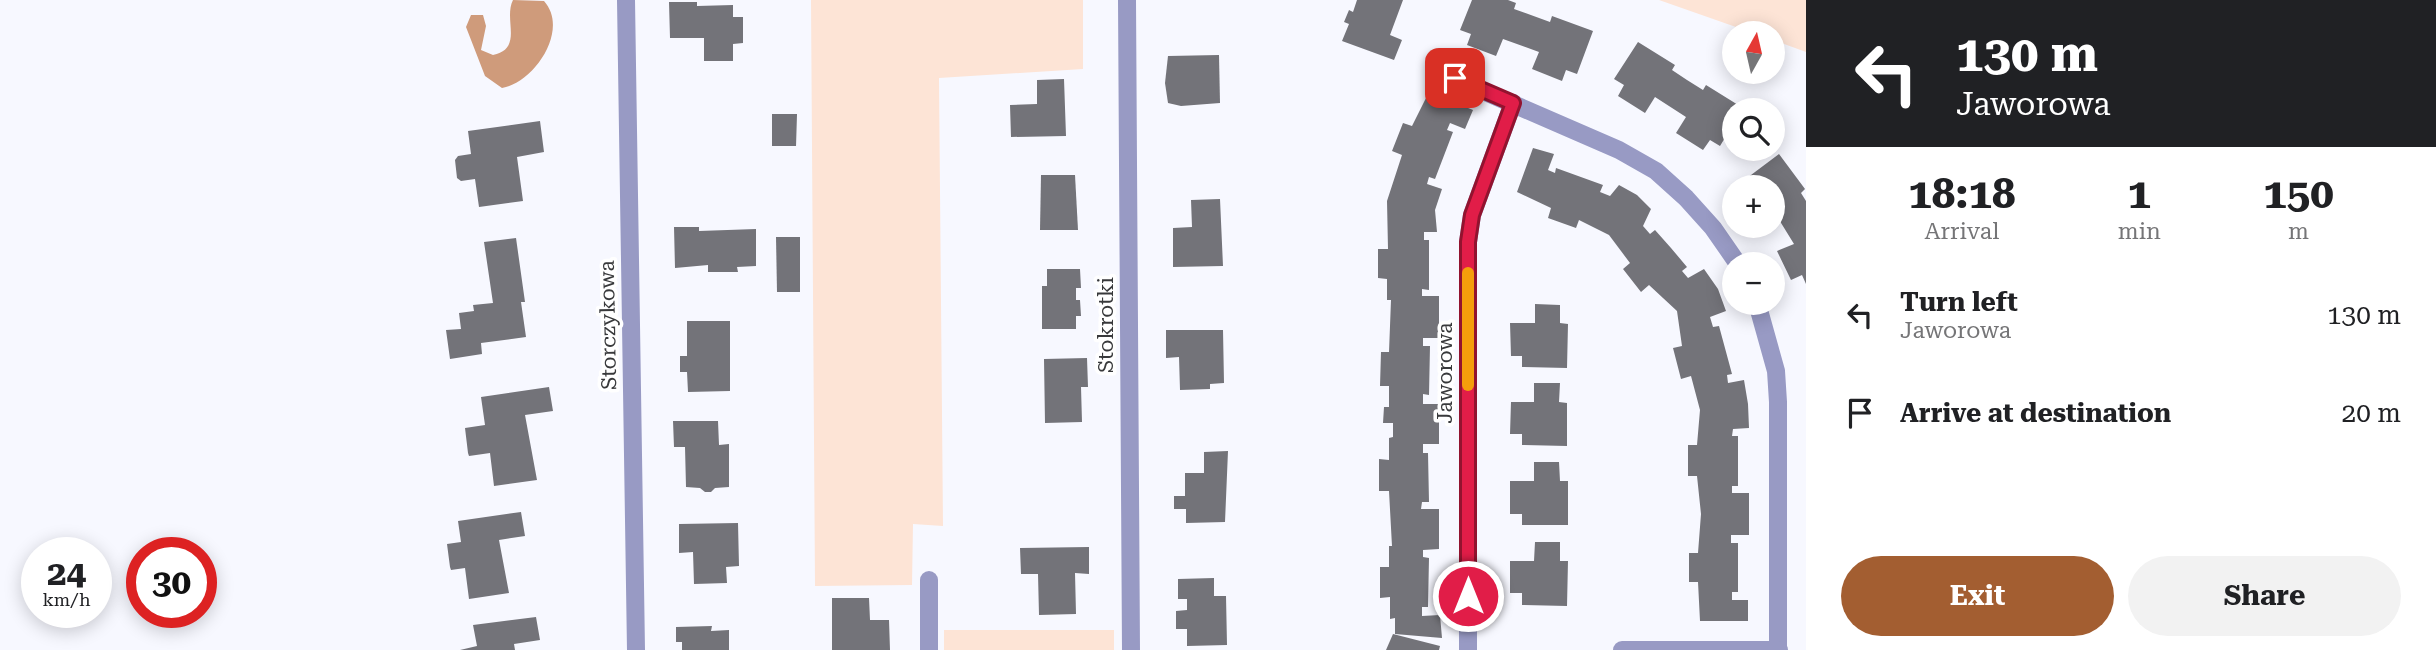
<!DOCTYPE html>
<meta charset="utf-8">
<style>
:root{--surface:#fff;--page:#f2f2f2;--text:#202124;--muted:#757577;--accent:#a35e31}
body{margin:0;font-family:"Roboto Serif",serif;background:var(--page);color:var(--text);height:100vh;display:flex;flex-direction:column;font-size:26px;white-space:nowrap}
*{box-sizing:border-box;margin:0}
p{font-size:23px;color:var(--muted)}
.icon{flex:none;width:38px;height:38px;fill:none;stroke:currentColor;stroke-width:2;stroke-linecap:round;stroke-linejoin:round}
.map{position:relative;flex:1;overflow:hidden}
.drawer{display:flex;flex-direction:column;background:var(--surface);width:630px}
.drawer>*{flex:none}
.top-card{background:#202124;color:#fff;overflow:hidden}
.needle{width:46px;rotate:8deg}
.tools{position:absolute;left:1722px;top:21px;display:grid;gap:14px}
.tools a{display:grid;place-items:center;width:63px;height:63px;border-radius:50%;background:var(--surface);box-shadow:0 4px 18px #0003;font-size:35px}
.speed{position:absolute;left:21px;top:537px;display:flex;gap:14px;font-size:35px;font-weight:700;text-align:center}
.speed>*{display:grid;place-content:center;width:91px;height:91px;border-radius:50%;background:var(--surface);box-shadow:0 4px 18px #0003;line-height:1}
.speed small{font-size:18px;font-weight:400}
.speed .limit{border:10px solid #d22;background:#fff;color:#111}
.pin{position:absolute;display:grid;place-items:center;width:60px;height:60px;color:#fff;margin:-30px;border-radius:14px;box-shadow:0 4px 10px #0006}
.me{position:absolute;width:77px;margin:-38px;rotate:0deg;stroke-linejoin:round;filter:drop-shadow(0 0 5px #0008)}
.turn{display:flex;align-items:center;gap:24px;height:147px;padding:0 35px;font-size:32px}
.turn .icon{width:91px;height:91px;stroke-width:2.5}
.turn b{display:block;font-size:49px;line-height:60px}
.eta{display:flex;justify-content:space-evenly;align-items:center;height:119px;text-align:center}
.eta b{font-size:42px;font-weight:700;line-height:49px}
.button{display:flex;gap:14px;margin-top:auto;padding:14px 35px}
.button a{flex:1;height:80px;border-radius:42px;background:var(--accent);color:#fff;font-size:28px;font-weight:700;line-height:80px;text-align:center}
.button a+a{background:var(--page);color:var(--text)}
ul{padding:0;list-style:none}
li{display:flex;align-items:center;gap:21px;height:98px;padding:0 35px}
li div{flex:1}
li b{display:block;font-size:26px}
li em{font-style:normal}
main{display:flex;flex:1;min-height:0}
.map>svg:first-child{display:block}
.green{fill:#fde4d6}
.water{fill:#cf9b7b}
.building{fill:#737379}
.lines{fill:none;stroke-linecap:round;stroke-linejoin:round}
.minor{stroke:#989ac4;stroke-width:18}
.route-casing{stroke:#92132f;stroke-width:18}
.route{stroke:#e11d48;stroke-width:12}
.slow{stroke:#f59e0b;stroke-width:12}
.labels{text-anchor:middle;stroke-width:7;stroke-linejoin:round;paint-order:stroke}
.street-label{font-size:21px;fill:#38393b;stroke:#fff}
</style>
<main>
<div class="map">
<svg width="1806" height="650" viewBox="0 0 1806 650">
<rect width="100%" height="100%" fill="#f7f8ff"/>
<g class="green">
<path d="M811 0H1083V69L939 78 943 526 913 524 912 585 815 586Z"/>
<path d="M1659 0H1806V52L1773 40V33H1753Z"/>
<rect x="944" y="630" width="170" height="20"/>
</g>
<path class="water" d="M513 0 544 1C570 30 534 83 502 88L485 76 466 27 471 15H483L486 26 481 50 493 55C524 48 503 20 513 0Z"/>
<g class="building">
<path d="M1357 0H1403L1390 35 1402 40 1394 60 1342 41 1349 24 1344 22 1349 10 1353 12Z"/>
<path d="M1472 0H1508L1516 3 1514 9 1550 22 1552 16 1593 31 1577 74 1566 70 1562 81 1532 69 1539 52 1503 39 1496 56 1467 45 1471 34 1460 30Z"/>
<path d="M669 2H697V6L733 5V17H743V43L733 44V61H704V38H670Z"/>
<path d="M1638 42 1675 65 1672 70 1687 80 1703 90 1706 85 1743 108 1734 110V123L1720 146 1710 140 1703 150 1676 133 1686 117 1655 97 1645 113 1618 96 1624 85 1614 79Z"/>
<path d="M1219 55 1220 103 1181 106 1168 103 1165 83 1168 56Z"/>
<path d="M1064 79 1066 136 1011 137 1010 105 1037 104V80Z"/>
<path d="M1429 92 1473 110 1465 129 1450 123 1447 130 1453 132 1435 179 1429 177 1427 184 1442 189 1435 210 1437 232H1424V240H1429V290L1422 289V296H1439V338H1423V346H1430L1429 395 1423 394V404H1439V444H1423V453H1428L1429 502H1422L1421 509H1439V549L1423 550V557L1429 558 1428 607H1422V616L1440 615 1442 638 1395 634V618L1390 619V597L1380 598V567H1389V546H1392L1389 491H1379V459L1389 460V438L1393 437V423H1383L1384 407H1389V386H1380L1381 352H1389L1391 300H1387V279L1378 278V249H1388L1387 201 1402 155 1392 151 1403 123 1412 126Z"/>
<path d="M772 114H797L796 146H772Z"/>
<path d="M540 121 544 152 517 157 523 201 479 207 475 179 461 181 457 178 455 160 458 156 471 154 468 131Z"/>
<path d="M1533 148 1554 154 1548 170 1555 173 1556 168 1603 185 1600 192 1610 196 1619 185 1637 195 1651 209 1643 226 1650 234 1655 230 1671 248 1687 267 1682 271 1688 278 1704 269 1718 289 1726 311 1710 317 1713 327 1719 326 1732 374 1727 375 1728 383 1744 380 1748 404 1749 428 1733 429 1732 436H1738V486H1732V493H1749V535H1731V543H1738V592H1732V600H1748V621H1700L1698 582H1689V553H1698L1701 514 1697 476H1688V445H1697L1700 410 1691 376 1681 379 1673 348 1682 346 1677 311 1649 285 1641 292 1623 269 1630 263 1609 235 1579 220 1576 228 1548 218 1551 208 1517 192Z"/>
<path d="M1779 154 1805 189 1801 193 1806 201V284L1802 275 1791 280 1777 251 1794 244 1775 213 1773 214V187H1747L1743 181Z"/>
<path d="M1041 175H1075L1078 230H1040Z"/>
<path d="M1220 199 1223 266 1173 267V228L1192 227 1191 200Z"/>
<path d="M674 227H699V231L756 229V266L737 267 738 272H708V265L675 268Z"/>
<path d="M776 237H800V292H777Z"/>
<path d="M516 238 525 302H521L526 337 481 343 482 354 450 359 446 330 461 329 459 313 474 311 473 305 493 303 484 242Z"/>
<path d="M1047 269H1080L1081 288H1076V300H1080L1081 316H1076V329H1042V286H1047Z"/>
<path d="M1535 304 1560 305V323L1568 324 1567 368 1522 367V356H1511L1510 323H1535Z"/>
<path d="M687 321H730V391L688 392 687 372H680V356H687Z"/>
<path d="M1166 330H1223L1224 383 1210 384V389L1180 390 1179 357 1166 358Z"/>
<path d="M1087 358 1088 387H1081L1082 422 1045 423 1044 359Z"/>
<path d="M1534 383H1560L1559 402 1567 403V446L1522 445V434H1510L1511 402H1534Z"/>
<path d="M549 387 553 411 525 415 537 480 494 486 490 453 469 456 468 453 465 428 485 425 481 397Z"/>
<path d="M673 421H718L719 445 729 444V487L715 488 711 492H705L700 488 686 487 685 447H674Z"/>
<path d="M1228 451 1225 522 1186 523V509H1174V496H1185V473H1204V452Z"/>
<path d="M1534 462H1559L1560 481H1568V525H1522V514H1510V481H1534Z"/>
<path d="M521 512 525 536 499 540 509 593 469 599 465 568 451 570 450 567 447 544 461 542 458 521Z"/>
<path d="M738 523 739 566 726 567 727 583 694 584 693 552 679 553V524Z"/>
<path d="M1535 542H1560V561H1568L1567 606 1522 605V593H1510V561H1534Z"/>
<path d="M1089 547V574L1075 573 1076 614 1039 615 1038 574H1021L1020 548Z"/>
<path d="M1214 578V596H1226L1227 645 1187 646V629H1176V611L1187 610V599H1178V579Z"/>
<path d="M832 598H869L870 620H889L890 650H832Z"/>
<path d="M536 617 540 640 514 644 515 650H460L477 646 473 625Z"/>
<path d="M712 626 711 631 729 630V650H682V642H676V627Z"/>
<path d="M1393 634 1440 646 1439 650H1386Z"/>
</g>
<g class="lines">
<g class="minor">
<path d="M626 0 636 650"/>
<path d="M1127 0 1131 650"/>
<path d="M1435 70 1619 150 1656 171 1686 198 1713 228 1738 264"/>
<path d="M1757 303 1776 371 1778 402V650"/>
<path d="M929 580V650"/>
<path d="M1468 650V242L1472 215 1513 103"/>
<path d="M1622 650H1779"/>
</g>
</g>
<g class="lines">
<g class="route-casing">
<path id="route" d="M1455 78 1513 103 1472 215 1468 242V596"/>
</g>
<use href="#route" class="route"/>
<path class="slow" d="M1468 273V385"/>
</g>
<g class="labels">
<g class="street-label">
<text transform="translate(608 325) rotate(-91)" y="7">Storczykowa</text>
<text transform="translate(1106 325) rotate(-90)" y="7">Stokrotki</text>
<text transform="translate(1445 373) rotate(-90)" y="7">Jaworowa</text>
</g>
</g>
</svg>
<div class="tools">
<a><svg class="needle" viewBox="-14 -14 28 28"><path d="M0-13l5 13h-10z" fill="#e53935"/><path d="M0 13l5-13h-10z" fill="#757577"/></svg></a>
<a><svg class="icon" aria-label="search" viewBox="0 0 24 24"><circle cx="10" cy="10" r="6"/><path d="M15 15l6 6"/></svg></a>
<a>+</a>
<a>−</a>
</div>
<div class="speed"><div>24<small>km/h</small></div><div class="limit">30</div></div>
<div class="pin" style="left:1455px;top:78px;background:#d93025"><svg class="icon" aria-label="arrive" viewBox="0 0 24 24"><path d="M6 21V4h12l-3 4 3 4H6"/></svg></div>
<svg class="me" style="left:1468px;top:596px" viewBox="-20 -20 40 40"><circle r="17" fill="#e11d48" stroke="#fff" stroke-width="3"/><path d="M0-11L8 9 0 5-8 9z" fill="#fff"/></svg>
</div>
<section class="drawer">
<div class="top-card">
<div class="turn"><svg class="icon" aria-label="left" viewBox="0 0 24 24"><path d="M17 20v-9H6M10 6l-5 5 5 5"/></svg><div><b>130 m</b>Jaworowa</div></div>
</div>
<div class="eta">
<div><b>18:18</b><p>Arrival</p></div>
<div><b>1</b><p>min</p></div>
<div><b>150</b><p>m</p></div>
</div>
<ul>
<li><svg class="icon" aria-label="left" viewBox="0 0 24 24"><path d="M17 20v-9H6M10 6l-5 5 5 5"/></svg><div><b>Turn left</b><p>Jaworowa</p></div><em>130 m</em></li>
<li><svg class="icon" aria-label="arrive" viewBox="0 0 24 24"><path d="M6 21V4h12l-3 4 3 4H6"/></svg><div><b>Arrive at destination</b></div><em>20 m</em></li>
</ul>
<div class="button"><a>Exit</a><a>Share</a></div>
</section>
</main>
